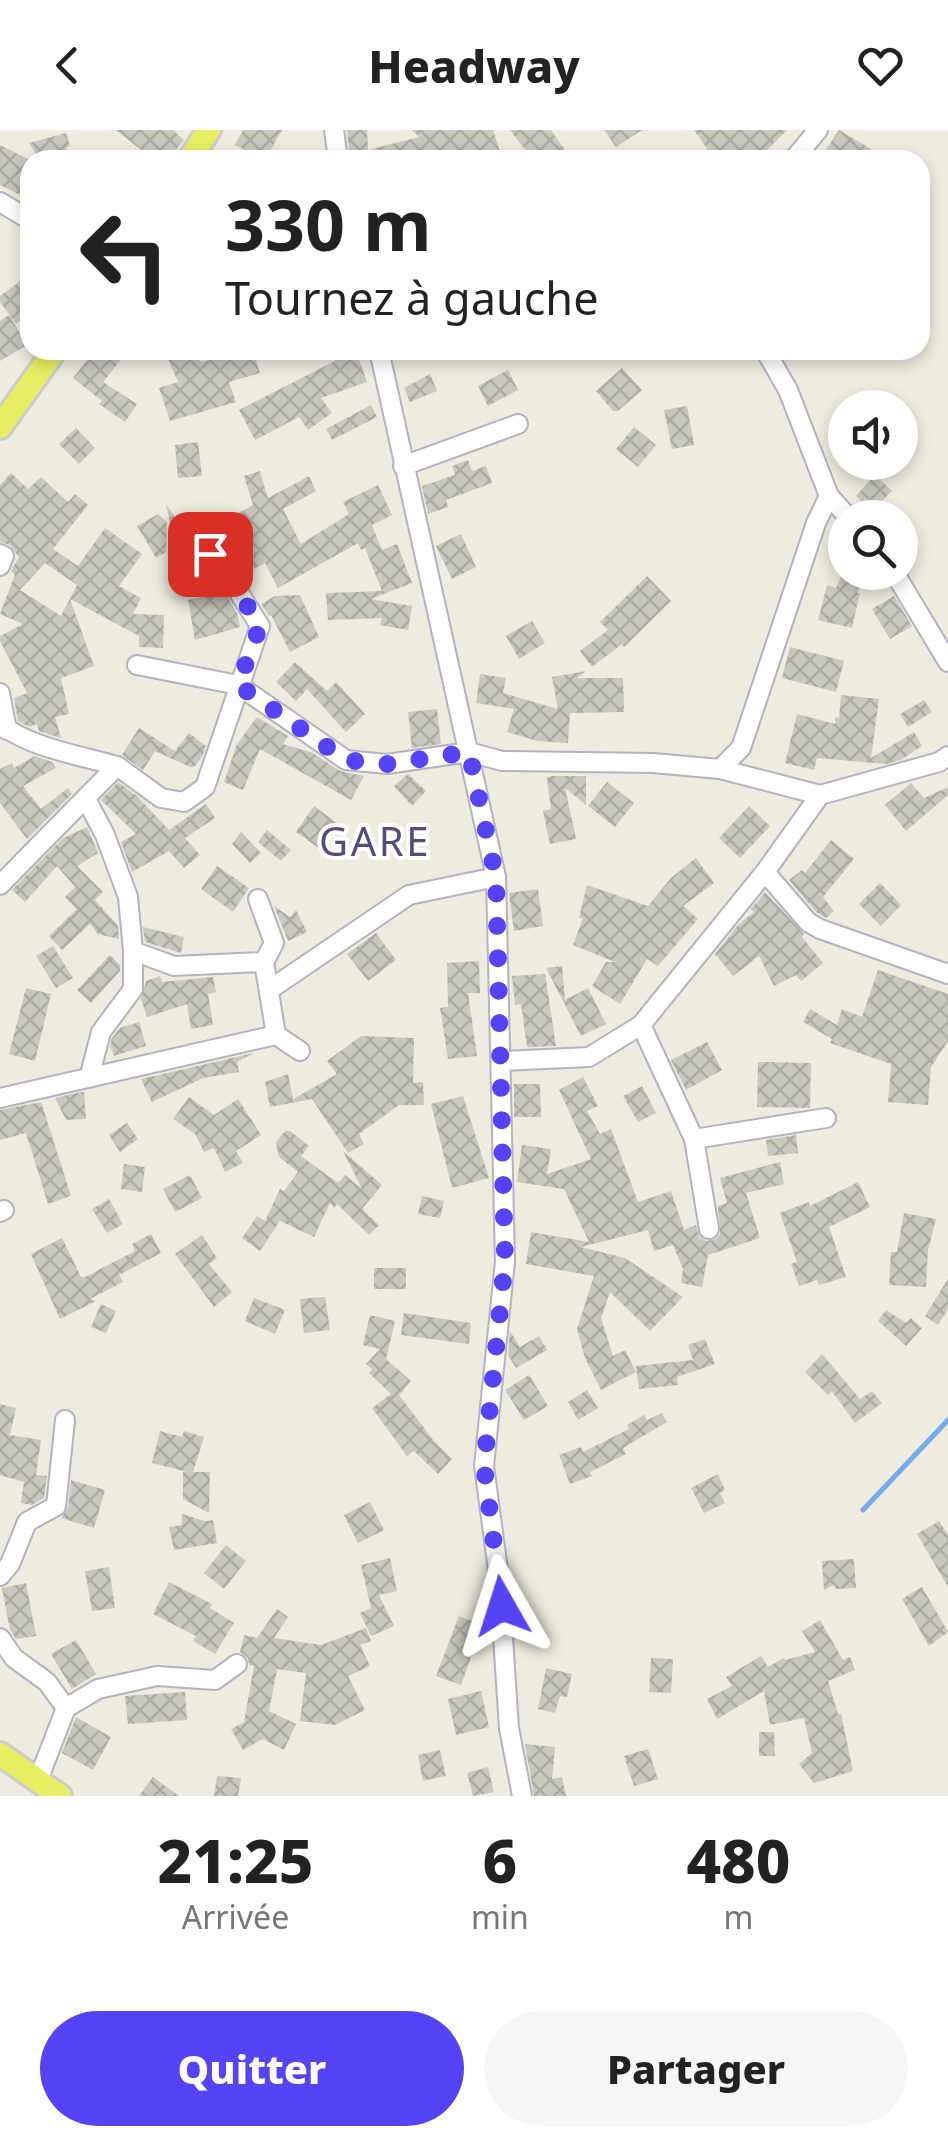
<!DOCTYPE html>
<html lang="fr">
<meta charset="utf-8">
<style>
:root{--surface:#fff;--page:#f6f6f6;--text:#222;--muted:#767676;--accent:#5544f6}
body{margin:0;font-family:"Noto Sans",sans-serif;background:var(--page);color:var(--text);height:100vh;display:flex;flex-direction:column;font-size:38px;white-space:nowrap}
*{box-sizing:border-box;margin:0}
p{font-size:32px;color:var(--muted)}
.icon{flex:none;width:55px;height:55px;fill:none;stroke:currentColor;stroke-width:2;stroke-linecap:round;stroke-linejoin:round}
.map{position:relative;height:1666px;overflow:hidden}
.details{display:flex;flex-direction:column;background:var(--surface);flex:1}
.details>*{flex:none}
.banner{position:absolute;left:20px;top:20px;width:910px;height:210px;border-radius:30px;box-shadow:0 5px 15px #0003;background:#fff;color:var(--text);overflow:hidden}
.tools{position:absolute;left:828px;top:260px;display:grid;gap:20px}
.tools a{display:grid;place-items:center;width:90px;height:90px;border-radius:50%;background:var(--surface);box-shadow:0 5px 15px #0003;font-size:50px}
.pin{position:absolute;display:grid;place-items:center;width:85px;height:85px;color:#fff;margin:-42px;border-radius:20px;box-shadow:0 5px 15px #0006}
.me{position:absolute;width:110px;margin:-55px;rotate:354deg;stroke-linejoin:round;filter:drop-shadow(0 0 8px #0008)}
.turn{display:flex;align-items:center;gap:35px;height:210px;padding:0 40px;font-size:45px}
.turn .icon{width:130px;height:130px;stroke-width:2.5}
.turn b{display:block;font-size:70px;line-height:85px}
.eta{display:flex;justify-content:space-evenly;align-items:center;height:170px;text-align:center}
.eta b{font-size:60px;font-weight:800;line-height:70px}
.action{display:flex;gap:20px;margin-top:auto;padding:20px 40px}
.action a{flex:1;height:115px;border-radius:60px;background:var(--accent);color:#fff;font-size:40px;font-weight:800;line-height:115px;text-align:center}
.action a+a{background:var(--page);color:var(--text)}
header{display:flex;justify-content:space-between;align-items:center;height:130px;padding:0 40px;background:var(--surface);font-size:45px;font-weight:800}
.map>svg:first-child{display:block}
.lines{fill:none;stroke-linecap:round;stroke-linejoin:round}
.stream{stroke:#75abec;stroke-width:5}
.building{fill:url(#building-cross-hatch);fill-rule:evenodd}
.minor-casing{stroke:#b4b2bf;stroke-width:22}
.major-casing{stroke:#ccc;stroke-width:28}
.minor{stroke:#fff;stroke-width:18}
.major{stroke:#e7ee64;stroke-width:22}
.route{stroke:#5544f6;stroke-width:18;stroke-dasharray:0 32.4}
.labels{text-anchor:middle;stroke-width:8;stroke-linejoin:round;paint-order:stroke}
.quarter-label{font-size:40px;letter-spacing:2.5px;fill:#524d7d;stroke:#fff}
</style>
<header><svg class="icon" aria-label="back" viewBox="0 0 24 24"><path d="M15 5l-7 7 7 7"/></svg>Headway<svg class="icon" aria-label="heart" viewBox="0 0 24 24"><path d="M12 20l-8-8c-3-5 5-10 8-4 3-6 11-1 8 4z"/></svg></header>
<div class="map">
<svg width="948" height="1666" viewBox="0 0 948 1666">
<defs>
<pattern id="building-cross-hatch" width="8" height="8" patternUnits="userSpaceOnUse" patternTransform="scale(2.5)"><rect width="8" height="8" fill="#c9c8bf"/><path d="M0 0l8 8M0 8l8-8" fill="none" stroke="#adaca4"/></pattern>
</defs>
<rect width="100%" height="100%" fill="#eeebdf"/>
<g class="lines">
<path class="stream" d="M863 1380 948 1290"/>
</g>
<g class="building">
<path d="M116 0H173L184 10 167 30H154Z"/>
<path d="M243 0H282L265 30 235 15Z"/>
<path d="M347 0H367L368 20 419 7 412 0H493L501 25 488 30H432L437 21 400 30H350Z"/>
<path d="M510 0H551L572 30H533Z"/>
<path d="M604 0H642L616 17Z"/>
<path d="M694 0H787L757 30H715Z"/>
<path d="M839 0 871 19 863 30H819Z"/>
<path d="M66 3 70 16 66 17 72 30H40L29 13Z"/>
<path d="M0 15 30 30V54L24 67 0 55Z"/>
<path d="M30 144V184L16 194 0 172V166Z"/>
<path d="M9 185 27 215 0 231V191Z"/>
<path d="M95 220H114L123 227 103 252 137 274 125 292 99 274 102 271 73 248Z"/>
<path d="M164 220H196L201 232 253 220 260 243 229 252 236 272 170 291 159 258 178 252Z"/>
<path d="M331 220H356L367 252 321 268 332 283 308 300 299 287 255 310 239 280 335 231Z"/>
<path d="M622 238 642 260 618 281H613L596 261Z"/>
<path d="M508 240 518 260 488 276 478 256Z"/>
<path d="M430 244 437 261 410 272 404 258Z"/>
<path d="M371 275 377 287 332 310 326 299Z"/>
<path d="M687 276 694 315 672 319 664 280Z"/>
<path d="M634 297 656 315 638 337 616 319Z"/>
<path d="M76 298 95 318 79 334 59 314Z"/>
<path d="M198 312 202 346 178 348 175 315Z"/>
<path d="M468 330 472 341 486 336 492 353 446 370 448 377 428 384 422 356 455 345 452 336Z"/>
<path d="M260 341 268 368 309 346 316 361 283 379 301 414 349 384 343 372 378 355 392 385 372 395 382 420 397 414 412 453 371 469 412 476 408 500 380 495 382 488 328 490 326 463 382 461 365 418 361 420 358 413 278 458 265 433 242 445 214 396 253 375 244 346Z"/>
<path d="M11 343 28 359 41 347 68 372 75 364 88 375 53 419 78 436 105 398 142 424 119 456 141 468 133 484 164 485 163 518 139 517V506L70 469 94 536 61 548 69 584 55 587 61 608 39 601 37 594 29 597 18 591 14 568 27 563 0 511V506L23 494 0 484 15 445 11 441 19 427 10 415 0 412V355ZM45 433 77 455 61 486 20 460Z"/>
<path d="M875 345 892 361 872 381 856 366Z"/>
<path d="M166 374 186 403 184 412 175 417Z"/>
<path d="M158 384 167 392 166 422 156 428 137 396Z"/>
<path d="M461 404 476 437 452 449 436 416Z"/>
<path d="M843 442H865L857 463H860L852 498 818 490 827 455 836 458Z"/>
<path d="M647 446 671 471 624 517 622 514 592 537 580 521 608 500 600 492Z"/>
<path d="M224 462 237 483 240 497 195 510 188 470Z"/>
<path d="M300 465 319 507 290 522 271 485 269 486 261 474 275 466Z"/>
<path d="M894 466 912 496 890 509 872 479Z"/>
<path d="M532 491 545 513 519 529 506 506Z"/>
<path d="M790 517 844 531 836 562 782 548Z"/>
<path d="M295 532 327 561 336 552 365 584 346 602 307 559 296 571 276 552Z"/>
<path d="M586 541 577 548H623L624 582 570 583 568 613 537 611 507 602 514 579 476 573 480 544 506 548 503 563 558 579 552 547Z"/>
<path d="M841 565 879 569 871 628 914 602 922 616 901 630 886 634 817 628 814 640 785 633 797 584 835 594V587L839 588Z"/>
<path d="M924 570 932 582 908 597 900 584Z"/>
<path d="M437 579 441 614 412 618 408 582Z"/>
<path d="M257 587 288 606 283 614 313 623 340 641 364 646 351 670 260 619 243 660 224 652 237 614Z"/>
<path d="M139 598 175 621 189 603 206 616 202 627 194 637H190L155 621 143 640 122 625Z"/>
<path d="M35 626 52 632 56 638 23 656 41 679 68 658 72 664 27 709 0 673V639L12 633 14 638Z"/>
<path d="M408 644 426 661 412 676 394 656Z"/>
<path d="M551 646H586V675L565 658 576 709 550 714 543 681 551 679 547 648Z"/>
<path d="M118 652 137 666 169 700 206 674 215 688 185 708 200 725 184 738 169 721 132 742 121 712 136 704 101 670Z"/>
<path d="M607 652 634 673 615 697 588 676Z"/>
<path d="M911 653 924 668 948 657V665L906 701 885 675Z"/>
<path d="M314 676 338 694 320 719 296 702Z"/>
<path d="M749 676 770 696 740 728 719 708Z"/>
<path d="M87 697 98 723 77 736 103 762 95 770 118 796 119 809 98 804 90 794 62 820 49 806 77 779 65 767 75 757 57 736 25 772 12 760 63 708Z"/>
<path d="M267 700 291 720 281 731 258 712Z"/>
<path d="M241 702 261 723 250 733 232 714Z"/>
<path d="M831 710 854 729 823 767 834 781 826 788 816 782 789 750 802 740 805 743Z"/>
<path d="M696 728 714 753 683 776 698 789 658 836 647 829 620 874 592 856 606 832H615L573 815 583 788H579L587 755 648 776 671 748Z"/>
<path d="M217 736 249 758 233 782 201 759Z"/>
<path d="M880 753 901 775 881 796 859 774Z"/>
<path d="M538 759 543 796 514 801 509 763Z"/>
<path d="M765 762 804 804 802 807 823 833 801 851 796 845 774 856 759 826 733 846 715 824 739 794 754 782 751 779Z"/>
<path d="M274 776 290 787 296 780 307 802 288 811Z"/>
<path d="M143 797 184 807 181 823 145 812Z"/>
<path d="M376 803 396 830 368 851 347 824Z"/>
<path d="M53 816 73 848 56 858 36 826Z"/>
<path d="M110 825 120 835V841L91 873 77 860Z"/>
<path d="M479 831 480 863H468L477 926 448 929 440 878 448 877 447 833Z"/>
<path d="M562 836 565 870 588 858 606 894 581 906 546 838Z"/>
<path d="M878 840 948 864V911L931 937 928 975 888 972 891 934 830 913 832 909 803 892 810 879 837 895 842 879 862 887Z"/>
<path d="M545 844 556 916 527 917 521 874 515 875 512 846Z"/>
<path d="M160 846 162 852 213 847 216 862 208 864 213 895 191 899 187 874 147 887 141 869 146 851Z"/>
<path d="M26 858 51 864 35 931 9 924Z"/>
<path d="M139 892 146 916 114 926 110 916 112 908 120 898Z"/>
<path d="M361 906 414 908 413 953 423 952 424 975H399L359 1004 364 1014 348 1023 312 969 270 977 265 952 288 944 293 969 337 944 327 931Z"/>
<path d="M707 912 722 940 686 960 671 930Z"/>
<path d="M254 923 237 932 239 942 203 948 152 972 141 949Z"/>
<path d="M758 932 811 933 810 978 757 977Z"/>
<path d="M583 947 598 976 587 981 600 1004 611 999 638 1072 671 1061 684 1100 696 1095 699 1106 706 1111 716 1109 720 1104 718 1076 727 1073 720 1048 780 1032 784 1054 746 1063 760 1108 708 1125 702 1157 681 1153 683 1139 673 1115 654 1121 648 1100 581 1117 625 1128 683 1167 650 1201 610 1162 601 1188 613 1226 625 1220 636 1242 601 1260 585 1228 577 1199 594 1146 526 1134 531 1102 589 1112 564 1059 517 1052 522 1015 551 1019 547 1044 591 1029 559 960Z"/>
<path d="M514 954H540L541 987H514Z"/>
<path d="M642 956 656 983 638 992 623 966Z"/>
<path d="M81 962H84L86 989 66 990 55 968Z"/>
<path d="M463 966 489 1048 452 1058 431 974Z"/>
<path d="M189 967 214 985 238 969 261 1005 236 1021 243 1033 225 1042 214 1018 204 1022 195 1004 173 989Z"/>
<path d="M41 972 71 1066 48 1074 26 1003 0 1010V980Z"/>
<path d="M127 993 138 1009 120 1022 109 1005Z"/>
<path d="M285 1001H290L309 1016 301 1026 335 1051 339 1052 345 1045 362 1059 343 1021 382 1055 362 1079 379 1095 369 1105 337 1074 334 1078 330 1073 314 1107 280 1091 260 1121 242 1108 257 1086 265 1091 280 1059 284 1061 298 1042 279 1027 276 1012Z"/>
<path d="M796 1005 798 1023 768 1026 766 1010Z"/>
<path d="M124 1034 145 1037 142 1062 121 1059Z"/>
<path d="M190 1045 202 1068 175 1082 163 1059Z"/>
<path d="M858 1052 870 1077 829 1097 846 1147 819 1155 817 1150 799 1156 791 1134 797 1132 780 1083 809 1072 810 1076Z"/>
<path d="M422 1066 444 1071 440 1088 418 1084Z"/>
<path d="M109 1069 123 1094 107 1103 92 1079Z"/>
<path d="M904 1083 936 1089 928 1120 926 1157 889 1155 891 1122H897Z"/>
<path d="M151 1104 161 1123 119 1145 123 1152 90 1169 96 1171 60 1189 31 1124 62 1108 81 1147H85L135 1121 132 1114Z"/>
<path d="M202 1105 217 1128 209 1134 232 1162 214 1177 175 1124Z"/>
<rect x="374" y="1138" width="32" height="21"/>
<path d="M948 1149V1179L938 1195 925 1186Z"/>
<path d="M325 1167 330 1200 304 1203 300 1169Z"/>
<path d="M254 1168 285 1180 275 1204 245 1191Z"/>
<path d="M101 1174 116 1181 106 1203 91 1197Z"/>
<path d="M886 1180 906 1193 911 1188 922 1198 906 1216 878 1191Z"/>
<path d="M404 1183 471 1193 469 1214 401 1205Z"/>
<path d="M370 1185 395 1191 386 1229 411 1251 399 1265 434 1311 452 1329 438 1344 414 1321 407 1326 372 1278 391 1264 369 1243 372 1239 366 1234 380 1219 363 1215Z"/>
<path d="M510 1201 520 1217 539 1206 547 1220 516 1238 508 1225Z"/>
<path d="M705 1209 715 1234 677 1247 678 1255 639 1259 636 1236 693 1230 688 1215Z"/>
<path d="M822 1224 860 1269 872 1261 882 1273 855 1293 832 1261 828 1265 805 1242Z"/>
<path d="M529 1245 548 1276 524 1290 505 1260Z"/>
<path d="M587 1260 598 1278 578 1290 568 1272Z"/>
<path d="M0 1274 16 1278 10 1305 41 1310 36 1345 47 1346 44 1368 32 1375 21 1373 24 1352 0 1345Z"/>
<path d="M662 1283 667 1292 623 1318 626 1324 590 1342 592 1346 570 1354 559 1325 581 1317 583 1322 629 1299 627 1295 644 1285 647 1290Z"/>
<path d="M160 1301 182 1307 184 1301 204 1307 193 1342H210L209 1383 183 1369V1342H187L152 1333Z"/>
<path d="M718 1344 725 1360 720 1363 725 1373 704 1383 691 1358Z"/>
<path d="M71 1350 105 1360 94 1398 61 1388 68 1378Z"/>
<path d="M370 1372 384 1400 358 1413 344 1385Z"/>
<path d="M182 1384 205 1391 213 1390 217 1413 174 1420 169 1397 182 1395Z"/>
<path d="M939 1391 948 1405V1457L917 1404Z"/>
<path d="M226 1415 246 1431 224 1459 204 1443Z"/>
<path d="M390 1428 397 1461 379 1465 394 1496 371 1506 360 1483 371 1478 361 1435Z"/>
<path d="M854 1429 856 1458 836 1459 834 1455 824 1460 822 1431Z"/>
<path d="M109 1437 115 1478 92 1481 85 1441Z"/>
<path d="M169 1452 212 1474 210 1478 234 1493 215 1524 193 1511 196 1506 153 1484Z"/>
<path d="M26 1453 36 1506 16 1509 10 1500 2 1458Z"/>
<path d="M922 1457 948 1502 929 1516 902 1469Z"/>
<path d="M277 1479 288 1487 274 1508 321 1515 366 1498 371 1511 360 1515 370 1536 348 1546 365 1580 335 1595 300 1591 306 1543 277 1539 269 1581 296 1594 284 1620 263 1609 243 1620 231 1599 244 1592 254 1536 249 1535 248 1528 240 1522 244 1505 257 1508Z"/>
<path d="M459 1486 483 1495 461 1555 436 1546Z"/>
<path d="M820 1490 843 1530 850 1527 855 1540 828 1551 838 1584H841L853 1641 814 1653 799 1634 812 1623 804 1588 770 1595 764 1561 717 1589 707 1569 732 1556 726 1547 761 1526 768 1537 784 1528 785 1530 815 1522 802 1501Z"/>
<path d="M76 1510 96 1544 72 1559 51 1524Z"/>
<path d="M651 1528 673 1529 671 1563 649 1562Z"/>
<path d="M546 1538 572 1544 567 1567 560 1566 555 1583 538 1579Z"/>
<path d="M481 1561 489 1597 456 1605 448 1569Z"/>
<path d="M185 1562 187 1590 128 1594 125 1566Z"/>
<path d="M76 1587 111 1607 93 1640 62 1623Z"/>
<path d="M759 1602H774L775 1626H759Z"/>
<path d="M525 1614 555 1617 552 1649 562 1647 566 1666H534Z"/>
<path d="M648 1619 658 1649 634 1656 624 1626Z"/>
<path d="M440 1620 446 1646 423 1651 418 1625Z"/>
<path d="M488 1637 494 1662 473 1666 467 1643Z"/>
<path d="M217 1646 241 1648 238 1666H214Z"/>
<path d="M153 1647 179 1666H139Z"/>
</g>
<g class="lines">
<g class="minor-casing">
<g id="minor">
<path d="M334 0 338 30"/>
<path d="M793 30 818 0"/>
<path d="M0 72 30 90"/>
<path d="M379 220 496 747 505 1131 484 1336 499 1447 509 1598 522 1666"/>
<path d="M403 336 518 294"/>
<path d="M829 366 849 388"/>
<path d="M0 424 4 426 0 436"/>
<path d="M894 442 948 532"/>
<path d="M137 535 238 555 346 630 387 634 469 622 502 631 653 633 720 639 820 665"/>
<path d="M0 563 7 600"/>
<path d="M0 593C26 617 83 626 117 636"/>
<path d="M720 639 741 618 816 393 829 366 788 260 765 220"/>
<path d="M86 669 105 705 128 767 133 821V859L101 902 89 948"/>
<path d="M765 742 808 792 820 799 948 844"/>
<path d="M0 755 117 636 161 668 184 672 205 657 260 496 224 439 196 409"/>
<path d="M258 769 274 813 264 832 276 905 300 921"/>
<path d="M133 821 174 836 264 832"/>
<path d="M269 860 409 765 496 747"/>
<path d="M641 895 694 1009 709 1099"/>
<path d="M501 931 589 927 641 895 765 742 820 665 939 632 948 626"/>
<path d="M0 968 276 905"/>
<path d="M694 1009 826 988"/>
<path d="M0 1082 4 1080"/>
<path d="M0 1446 10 1434 27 1392 56 1376 65 1290"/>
<path d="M0 1508 14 1528 47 1552 66 1578 38 1650"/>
<path d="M66 1578 98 1559 157 1546 215 1550 237 1534"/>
</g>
</g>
<g class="major-casing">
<g id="major">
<path d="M189 30 209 0"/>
<path d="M0 297 55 220"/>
<path d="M0 1624 60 1666"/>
</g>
</g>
<use href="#minor" class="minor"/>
<use href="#major" class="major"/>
</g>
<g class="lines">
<path class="route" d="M210 424 224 439 260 496 238 555 346 630 387 634 469 622 496 747 505 1131 484 1336 502 1476"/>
</g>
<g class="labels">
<g class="quarter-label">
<text x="375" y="726">GARE</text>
</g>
</g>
</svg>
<div class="tools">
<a><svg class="icon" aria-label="sound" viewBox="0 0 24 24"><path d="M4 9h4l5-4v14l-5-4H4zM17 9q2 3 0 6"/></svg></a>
<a><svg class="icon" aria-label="search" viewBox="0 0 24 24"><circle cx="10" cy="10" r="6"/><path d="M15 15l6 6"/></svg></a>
</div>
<div class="pin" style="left:210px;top:424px;background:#d93025"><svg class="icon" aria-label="arrive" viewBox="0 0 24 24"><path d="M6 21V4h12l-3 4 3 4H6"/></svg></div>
<svg class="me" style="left:502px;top:1476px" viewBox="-20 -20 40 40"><path d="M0-17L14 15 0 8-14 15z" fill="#5544f6" stroke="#fff" stroke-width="4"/></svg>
<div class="banner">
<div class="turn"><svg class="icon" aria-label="left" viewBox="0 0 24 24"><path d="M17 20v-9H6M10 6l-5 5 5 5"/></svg><div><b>330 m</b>Tournez à gauche</div></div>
</div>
</div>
<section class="details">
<div class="eta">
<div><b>21:25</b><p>Arrivée</p></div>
<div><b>6</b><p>min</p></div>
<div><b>480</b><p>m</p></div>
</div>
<div class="action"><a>Quitter</a><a>Partager</a></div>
</section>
